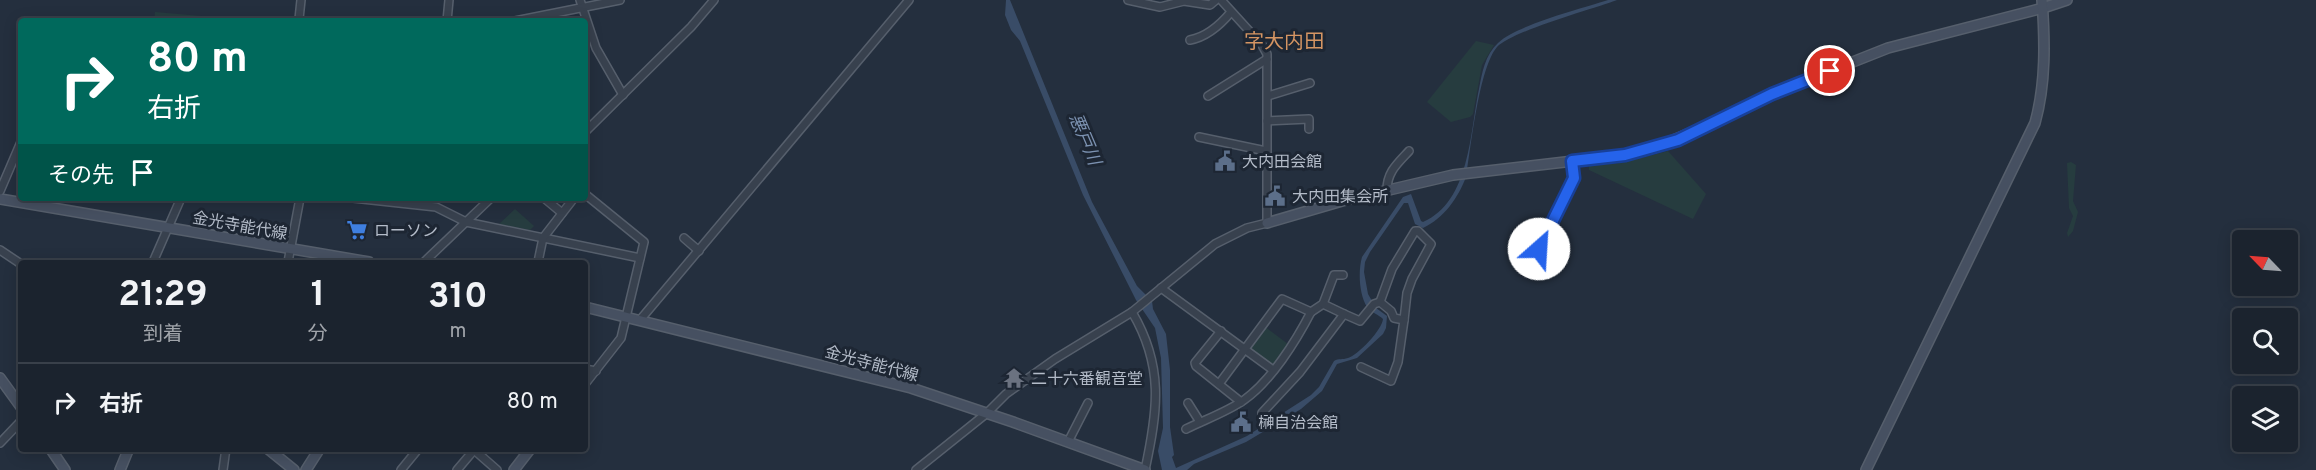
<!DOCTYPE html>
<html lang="ja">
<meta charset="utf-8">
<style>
:root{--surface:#1b232e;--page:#282f3a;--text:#f1f3f6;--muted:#a0a4aa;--line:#39404a}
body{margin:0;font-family:Overpass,"Noto Sans JP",sans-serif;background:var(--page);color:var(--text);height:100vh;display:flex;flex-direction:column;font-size:22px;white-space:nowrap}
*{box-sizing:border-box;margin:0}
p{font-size:20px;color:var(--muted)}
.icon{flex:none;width:33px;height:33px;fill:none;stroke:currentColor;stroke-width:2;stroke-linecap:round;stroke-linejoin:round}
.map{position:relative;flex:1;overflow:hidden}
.side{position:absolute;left:18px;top:260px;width:570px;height:192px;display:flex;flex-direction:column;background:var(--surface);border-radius:6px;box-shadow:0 3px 15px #0003,0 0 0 2px var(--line)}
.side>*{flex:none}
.top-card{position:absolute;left:18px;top:18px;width:570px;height:183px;border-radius:6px;box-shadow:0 3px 15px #0003,0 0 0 2px var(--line);background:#00695c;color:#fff;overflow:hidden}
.needle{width:39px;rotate:295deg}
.tools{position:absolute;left:2232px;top:230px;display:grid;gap:12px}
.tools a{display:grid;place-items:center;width:66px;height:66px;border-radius:6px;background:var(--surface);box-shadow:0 3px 15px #0003,0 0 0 2px var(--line);font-size:30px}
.pin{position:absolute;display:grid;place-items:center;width:51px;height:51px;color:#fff;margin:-26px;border:3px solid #fff;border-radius:50%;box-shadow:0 2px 6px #0007}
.me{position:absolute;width:66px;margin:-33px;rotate:26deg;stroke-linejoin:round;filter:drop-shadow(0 0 4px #0008)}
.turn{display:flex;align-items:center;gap:21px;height:126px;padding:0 30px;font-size:27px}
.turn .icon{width:78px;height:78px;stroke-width:2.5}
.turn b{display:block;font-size:42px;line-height:51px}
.then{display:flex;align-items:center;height:57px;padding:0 30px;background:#0003;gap:12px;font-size:22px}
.eta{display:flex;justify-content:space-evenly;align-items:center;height:102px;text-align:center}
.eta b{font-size:36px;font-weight:700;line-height:42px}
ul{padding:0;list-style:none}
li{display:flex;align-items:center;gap:18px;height:78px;padding:0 30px;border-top:2px solid var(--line)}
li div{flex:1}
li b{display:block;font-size:22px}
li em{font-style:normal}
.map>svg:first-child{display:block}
.green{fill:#263c3f}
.water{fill:#394c67}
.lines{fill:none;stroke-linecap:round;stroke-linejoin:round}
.street-casing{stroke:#565f6c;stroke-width:10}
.secondary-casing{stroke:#565f6c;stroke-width:12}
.street{stroke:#38414e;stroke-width:7}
.secondary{stroke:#465061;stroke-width:9}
.route-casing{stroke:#184099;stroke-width:15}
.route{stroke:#2563eb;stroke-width:10}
.labels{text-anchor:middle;stroke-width:6;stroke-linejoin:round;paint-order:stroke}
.poi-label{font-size:16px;fill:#b4bcc9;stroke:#1d2633;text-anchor:start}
.street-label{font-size:16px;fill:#b4bcc9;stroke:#1d2633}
.water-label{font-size:18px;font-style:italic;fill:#7c92b1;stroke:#1d2633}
.quarter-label{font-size:20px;fill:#d59563;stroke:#1d2633}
</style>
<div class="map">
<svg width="2316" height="470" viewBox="0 0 2316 470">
<rect width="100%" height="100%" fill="#242f3e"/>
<g class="green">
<path d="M155 12 213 17 218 21H154Z"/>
<path d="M1476 41 1494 45 1482 65 1473 114 1470 117 1451 122 1427 102Z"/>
<path d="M1668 151 1706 194 1693 219 1589 170V165L1620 163Z"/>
<path d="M2071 162 2076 165 2073 201 2078 212 2073 231 2068 237 2067 233 2073 216 2069 208 2067 163Z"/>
<path d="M515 209 534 226 530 230 499 224Z"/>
<path d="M1264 326 1288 344 1276 363H1269L1250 349V346Z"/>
</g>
<path class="water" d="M1006 0H1010L1092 202 1137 286 1152 301 1153 309 1166 334 1170 370V427L1174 455 1172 457 1176 468 1247 436 1311 395 1319 387 1334 361C1339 358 1342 360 1348 358 1358 355 1382 330 1383 319 1379 315 1371 312 1367 307 1359 294 1358 271 1362 257L1403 197 1411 194 1421 221 1423 222C1470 202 1470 132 1479 89 1482 73 1485 55 1498 43 1517 25 1580 9 1608 0H1617C1593 9 1512 31 1497 47 1479 68 1471 147 1466 177 1458 198 1444 218 1423 228L1415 224 1408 203H1404L1370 252 1365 262 1364 272 1368 294 1376 308 1387 316 1386 328 1383 334 1357 358 1337 364 1322 391 1301 409 1246 442 1194 464 1187 470H1162L1158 451 1163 428 1161 358 1155 328 1136 300 1083 195 1020 41 1011 30 1005 15Z"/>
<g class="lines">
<g class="street-casing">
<g id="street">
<path d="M580 0 596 48 623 95"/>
<path d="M1128 0 1160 7 1184 1 1210 5 1216 0"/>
<path d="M299 19 301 0"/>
<path d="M447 21 449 0"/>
<path d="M515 21 620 0"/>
<path d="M1190 40C1206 37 1221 24 1231 12"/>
<path d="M1208 96 1267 59"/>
<path d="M1268 96 1310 83"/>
<path d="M1267 121 1309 119V129"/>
<path d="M585 132 691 27 714 0"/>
<path d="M1199 137 1266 151"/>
<path d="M1387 190C1387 172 1397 164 1409 151"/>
<path d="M0 191 21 142"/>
<path d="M585 194 644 242 621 338 585 384"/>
<path d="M353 198 436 207 466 222 640 258"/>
<path d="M544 198 562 213"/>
<path d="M684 238 699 251"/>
<path d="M1539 249 1574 178 1572 161"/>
<path d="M0 250 21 264"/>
<path d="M153 262 181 198"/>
<path d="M288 262 300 198"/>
<path d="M424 262 491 198"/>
<path d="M538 262 543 238 574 198"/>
<path d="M1161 288 1273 370"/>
<path d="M1380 302 1392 269 1415 231H1418L1431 244 1412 279 1407 293 1404 320"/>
<path d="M1132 312C1164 366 1158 410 1145 470"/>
<path d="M1311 312 1323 304 1334 275H1343"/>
<path d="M1344 314 1360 321 1374 304 1380 302 1391 311 1394 318 1404 320 1398 362 1391 381 1361 367"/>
<path d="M640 320 909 0"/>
<path d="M1221 331 1195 363 1196 366 1241 402"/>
<path d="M585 369 596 371"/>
<path d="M1188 403 1200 422"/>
<path d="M1262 413 1300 372 1344 314 1323 304"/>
<path d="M1186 429C1204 420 1227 412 1244 400 1271 381 1296 341 1311 312L1282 299 1219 384"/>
<path d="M1068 442 1088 403"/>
<path d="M0 443 21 421"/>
<path d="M472 448 497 470"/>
<path d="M223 470 226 448"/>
<path d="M401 470 419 448"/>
<path d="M457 470 474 450"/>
<path d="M916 470 987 413 1006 394 1055 359 1132 312 1215 244 1247 228 1267 223V54L1262 45 1221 0"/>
</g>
</g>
<g class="secondary-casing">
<g id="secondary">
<path d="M0 199 369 262"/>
<path d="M1267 223 1342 201 1453 175 1625 155 1657 147 1709 125 1772 94 1888 48 2043 8 2067 0"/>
<path d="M585 307 911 388 1013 422 1145 470"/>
<path d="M0 378 21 407"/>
<path d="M50 448 65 470"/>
<path d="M267 448 294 470"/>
<path d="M120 470 129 448"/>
<path d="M306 470 320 448"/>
<path d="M514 470 531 448"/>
<path d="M1866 470 2035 123C2046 83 2045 41 2042 0"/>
</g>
</g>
<use href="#street" class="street"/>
<use href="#secondary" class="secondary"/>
</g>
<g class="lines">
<g class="route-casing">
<path id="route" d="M1539 249 1574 178 1572 161 1625 155 1678 140 1772 94 1830 71"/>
</g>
<use href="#route" class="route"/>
</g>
<defs>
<g id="civic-bare" transform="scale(1.62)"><path d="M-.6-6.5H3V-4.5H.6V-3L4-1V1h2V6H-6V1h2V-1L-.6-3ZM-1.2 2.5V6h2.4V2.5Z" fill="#5c6f8a" stroke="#1d2633" stroke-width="2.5" paint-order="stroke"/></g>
<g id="supermarket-bare" transform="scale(1.62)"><path d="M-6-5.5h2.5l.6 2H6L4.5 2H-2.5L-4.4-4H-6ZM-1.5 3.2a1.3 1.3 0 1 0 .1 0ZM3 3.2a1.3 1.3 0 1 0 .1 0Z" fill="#3f7fe0" stroke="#1d2633" stroke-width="2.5" paint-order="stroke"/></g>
<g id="temple-bare" transform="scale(1.62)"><path d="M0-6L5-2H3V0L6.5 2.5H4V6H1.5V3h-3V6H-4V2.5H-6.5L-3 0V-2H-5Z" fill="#6b7280" stroke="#1d2633" stroke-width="2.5" paint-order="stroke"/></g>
</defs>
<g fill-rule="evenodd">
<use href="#civic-bare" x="1225" y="161"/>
<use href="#civic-bare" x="1275" y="196"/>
<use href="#supermarket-bare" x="357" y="230"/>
<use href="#temple-bare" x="1014" y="378"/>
<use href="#civic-bare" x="1241" y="422"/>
</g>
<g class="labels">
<g class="poi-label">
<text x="1242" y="167">大内田会館</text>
<text x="1292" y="202">大内田集会所</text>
<text x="374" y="236">ローソン</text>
<text x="1031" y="384">二十六番観音堂</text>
<text x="1258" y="428">榊自治会館</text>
</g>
<g class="street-label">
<text transform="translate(240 225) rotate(10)" y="6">金光寺能代線</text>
<text transform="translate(872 363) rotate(15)" y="6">金光寺能代線</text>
</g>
<g class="water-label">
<text transform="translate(1085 139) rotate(67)" y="6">悪戸川</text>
</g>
<g class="quarter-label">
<text x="1284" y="48">字大内田</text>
</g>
</g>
</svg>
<div class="tools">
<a><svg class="needle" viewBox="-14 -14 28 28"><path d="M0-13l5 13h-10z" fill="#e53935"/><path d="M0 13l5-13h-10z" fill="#a0a4aa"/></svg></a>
<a><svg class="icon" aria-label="search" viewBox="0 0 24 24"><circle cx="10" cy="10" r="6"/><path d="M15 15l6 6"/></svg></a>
<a><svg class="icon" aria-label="layers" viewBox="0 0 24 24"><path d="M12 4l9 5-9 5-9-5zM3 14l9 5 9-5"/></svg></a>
</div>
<div class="pin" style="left:1830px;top:71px;background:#d93025"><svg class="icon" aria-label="arrive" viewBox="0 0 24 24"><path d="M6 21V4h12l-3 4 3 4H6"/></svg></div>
<svg class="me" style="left:1539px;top:249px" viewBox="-20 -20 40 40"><circle r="19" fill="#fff"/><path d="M0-13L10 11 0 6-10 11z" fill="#2563eb"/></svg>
<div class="top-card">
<div class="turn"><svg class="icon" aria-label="right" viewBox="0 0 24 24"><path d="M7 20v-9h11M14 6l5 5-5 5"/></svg><div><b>80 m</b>右折</div></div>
<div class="then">その先<svg class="icon" aria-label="arrive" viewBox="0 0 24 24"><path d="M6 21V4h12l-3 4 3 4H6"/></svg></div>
</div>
<section class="side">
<div class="eta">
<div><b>21:29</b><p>到着</p></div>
<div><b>1</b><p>分</p></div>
<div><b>310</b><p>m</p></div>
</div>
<ul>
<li><svg class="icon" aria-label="right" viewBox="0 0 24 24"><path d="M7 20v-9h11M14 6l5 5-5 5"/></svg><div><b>右折</b></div><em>80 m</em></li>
</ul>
</section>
</div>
